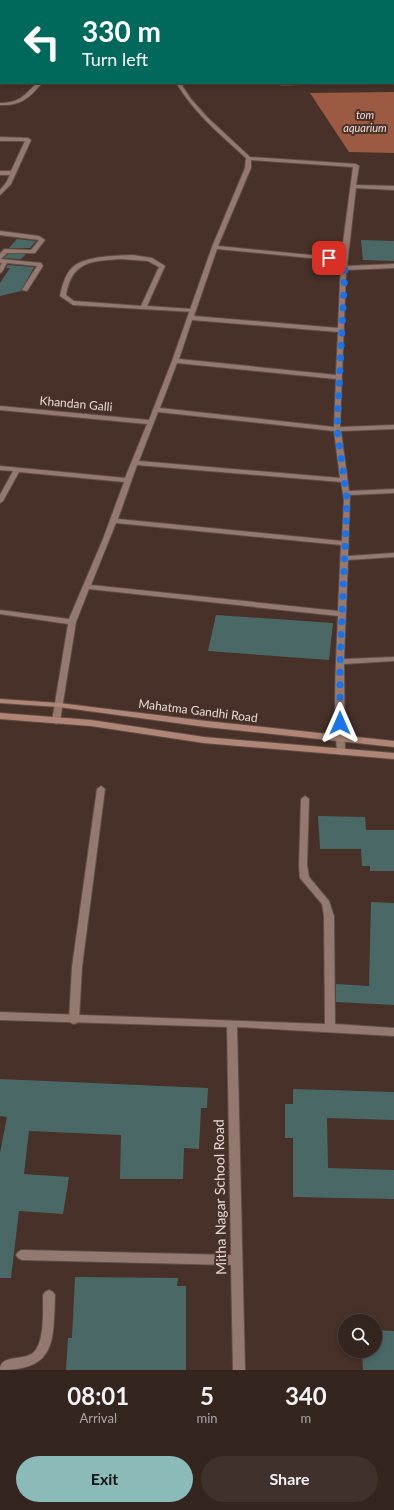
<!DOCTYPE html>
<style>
:root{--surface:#35251f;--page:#40312c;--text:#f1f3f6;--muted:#aaa5a4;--line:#4f423d;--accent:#8bbbb9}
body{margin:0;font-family:Lato,sans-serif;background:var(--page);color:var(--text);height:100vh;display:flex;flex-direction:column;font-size:15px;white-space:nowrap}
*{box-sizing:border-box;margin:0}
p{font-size:13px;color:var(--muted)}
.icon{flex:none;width:22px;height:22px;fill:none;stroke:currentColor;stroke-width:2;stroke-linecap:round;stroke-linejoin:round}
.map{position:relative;height:1370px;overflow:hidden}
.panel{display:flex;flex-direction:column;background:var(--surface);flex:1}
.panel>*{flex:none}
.banner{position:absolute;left:0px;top:0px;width:394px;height:84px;box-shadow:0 2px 6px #0003,0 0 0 1px var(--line);background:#00695c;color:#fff;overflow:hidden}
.buttons{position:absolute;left:338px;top:1314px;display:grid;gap:8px}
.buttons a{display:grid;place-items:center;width:44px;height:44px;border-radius:50%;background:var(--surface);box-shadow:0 2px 6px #0003,0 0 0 1px var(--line);font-size:20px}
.pin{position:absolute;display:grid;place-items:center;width:34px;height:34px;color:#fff;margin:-17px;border-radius:8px;box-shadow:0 2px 6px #0006}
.me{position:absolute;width:44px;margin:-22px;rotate:0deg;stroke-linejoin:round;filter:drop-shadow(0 0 3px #0008)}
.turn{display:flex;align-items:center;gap:14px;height:84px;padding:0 16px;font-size:18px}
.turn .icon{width:52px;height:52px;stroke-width:2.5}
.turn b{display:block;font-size:28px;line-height:34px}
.eta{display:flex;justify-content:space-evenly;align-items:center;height:68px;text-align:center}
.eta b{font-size:24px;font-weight:700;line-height:28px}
.action{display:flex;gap:8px;margin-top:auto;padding:8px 16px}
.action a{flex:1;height:46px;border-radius:24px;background:var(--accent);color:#111;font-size:16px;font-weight:700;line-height:46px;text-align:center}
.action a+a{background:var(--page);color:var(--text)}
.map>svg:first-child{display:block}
.water{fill:#9d5a43}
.building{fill:#4a6966}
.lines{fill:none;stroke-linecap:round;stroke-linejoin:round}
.lane-casing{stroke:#614e47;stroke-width:2}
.street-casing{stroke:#614e47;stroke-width:2}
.secondary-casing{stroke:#614e47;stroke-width:2}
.lane{fill:#93796f;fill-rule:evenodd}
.street{fill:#93796f;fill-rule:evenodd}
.secondary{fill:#b18576;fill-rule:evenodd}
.route{stroke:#1a73e8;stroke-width:7;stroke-dasharray:0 12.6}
.labels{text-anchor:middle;stroke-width:4;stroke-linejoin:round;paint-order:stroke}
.far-water-label{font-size:11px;font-style:italic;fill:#f1dcd5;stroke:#473129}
.street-label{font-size:12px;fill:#e8d9d3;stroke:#473129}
.near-street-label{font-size:14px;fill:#e8d9d3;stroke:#473129}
</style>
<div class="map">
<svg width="394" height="1370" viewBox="0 0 394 1370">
<rect width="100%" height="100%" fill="#473129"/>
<path class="water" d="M394 92V153L349 152 310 93Z"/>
<g class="building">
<path d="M17 239 36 241 30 248H9Z"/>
<path d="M361 240 394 241V261L363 260Z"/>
<path d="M8 254H26L21 259 4 258Z"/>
<path d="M8 265 34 267 21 291 0 296V283L10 268H6Z"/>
<path d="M216 615 333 623 329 660 208 651Z"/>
<path d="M318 816 365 817 366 830H394V871H370V866H362L361 849H320Z"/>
<path d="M371 902 394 903V1005L336 1002V984L369 986Z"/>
<path d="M0 1079 208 1088 207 1108H201L199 1149 184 1148 183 1179H120L121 1135 29 1131 24 1174 69 1177 63 1214 19 1211 11 1278H0V1153L7 1117 0 1116Z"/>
<path d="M293 1089 394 1092V1120L327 1118 328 1168 394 1170V1199L293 1197V1138H285V1104H293Z"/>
<path d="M75 1277 178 1278 177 1286H186V1370H66L68 1338H72Z"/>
<path d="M375 1330 394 1331V1370H363L362 1351H375Z"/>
</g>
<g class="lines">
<g class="lane-casing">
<g id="lane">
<path d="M37 83H42C29 98 21 106 0 105V103C19 103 24 96 37 83Z"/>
<path d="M132 255 152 258 165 266 147 306 192 309 194 310V312L73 305 60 296C62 286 65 274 73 267 85 256 115 256 132 255ZM121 259 148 261 159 267 141 306 74 301 66 295C72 261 91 261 121 259Z"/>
<path d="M101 786 105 789 82 967 79 1020 77 1023 74 1024 71 1023 69 1020 72 967 97 789Z"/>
</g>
</g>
<g class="street-casing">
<g id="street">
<rect x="19" y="0" width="4" height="1"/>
<rect x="124" y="0" width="4" height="1"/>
<rect x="0" y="31" width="1" height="2"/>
<rect x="0" y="45" width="1" height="2"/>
<rect x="0" y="75" width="1" height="2"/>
<rect x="393" y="77" width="1" height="2"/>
<path d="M177 83H182L181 84 191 99 207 117 250 157 356 164 359 166 356 185 394 186V190L356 188 347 266 394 264V268L346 270 340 427 394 425V429L341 431 349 491 394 489V493L350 495 348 556 394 553V557L348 560 344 659 394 657V661L344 664 345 752 341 755 337 752C333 707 336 661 338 616L89 589 76 622 60 721 56 724 52 721 68 624 0 614V610L69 619 103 539 124 482 19 472 3 501 0 503V495L13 471 0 470V466L125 478 147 424 0 410V406L149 420 172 361 212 247 245 168 246 158C221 135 195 114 177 84ZM251 160 353 167 341 258 218 246 251 168ZM217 249 341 261 338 328 194 316ZM192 320 338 332 336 375 179 359ZM177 363 336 379 334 427 160 408ZM158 412 334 431 340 478 139 461ZM137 465 341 482 344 500 342 541 118 519ZM116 523 341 545 338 611 91 585Z"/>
<path d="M281 83H304L302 84 283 85H281Z"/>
<path d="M0 137 28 138 31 140 11 184 0 195V190L6 183 10 175H0V171H11L25 141H0Z"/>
<path d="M0 231 39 236 45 240 35 253H7L1 259 41 263 43 266 27 291 22 290 37 266 7 263 2 272 0 273V266L2 263H0V254L3 250 5 249 31 250 39 240 0 235Z"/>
<path d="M305 796 309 799 307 865 309 877 329 901 334 916 335 1024 394 1028V1036L237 1027 245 1370H233L231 1265 22 1260 18 1258 16 1255 18 1252 22 1250 231 1255 227 1027 0 1020V1012L325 1024 324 916 322 904 300 878 299 865 301 799Z"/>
<path d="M49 1290 53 1292 55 1295C53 1341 57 1370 0 1370 0 1354 23 1361 33 1353 45 1343 43 1310 43 1295L45 1292Z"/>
</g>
</g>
<g class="secondary-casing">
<g id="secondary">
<path d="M0 699 59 703 206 721 394 741V747L206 727 59 707 0 703Z"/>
<path d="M0 713 91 720 204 737 394 753V759L204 743 91 726 0 719Z"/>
</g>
</g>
<use href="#lane" class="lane"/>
<use href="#street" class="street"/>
<use href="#secondary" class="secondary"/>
</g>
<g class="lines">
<path class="route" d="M329 258 344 260 345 268 337 429 347 500 340 662V723"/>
</g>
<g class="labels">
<g class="far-water-label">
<text x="365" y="119">tom<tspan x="365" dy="13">aquarium</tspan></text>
</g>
<g class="street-label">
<text transform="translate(76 404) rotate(5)" y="4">Khandan Galli</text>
<text transform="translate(198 711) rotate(7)" y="4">Mahatma Gandhi Road</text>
</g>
<g class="near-street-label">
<text transform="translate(220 1197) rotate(-91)" y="5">Mitha Nagar School Road</text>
</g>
</g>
</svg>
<div class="buttons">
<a><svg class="icon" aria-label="search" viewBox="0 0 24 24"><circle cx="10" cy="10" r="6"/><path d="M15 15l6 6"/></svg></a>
</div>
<div class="pin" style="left:329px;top:258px;background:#d93025"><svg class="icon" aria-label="arrive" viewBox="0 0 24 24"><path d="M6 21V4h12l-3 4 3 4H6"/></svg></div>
<svg class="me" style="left:340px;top:723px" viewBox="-20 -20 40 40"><path d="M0-17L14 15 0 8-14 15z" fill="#1a73e8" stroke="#fff" stroke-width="4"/></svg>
<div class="banner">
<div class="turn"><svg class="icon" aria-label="left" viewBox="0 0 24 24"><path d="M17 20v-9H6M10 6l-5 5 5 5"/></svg><div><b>330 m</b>Turn left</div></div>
</div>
</div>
<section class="panel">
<div class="eta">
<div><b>08:01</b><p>Arrival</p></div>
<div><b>5</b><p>min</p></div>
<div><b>340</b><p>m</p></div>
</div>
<div class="action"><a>Exit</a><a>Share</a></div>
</section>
